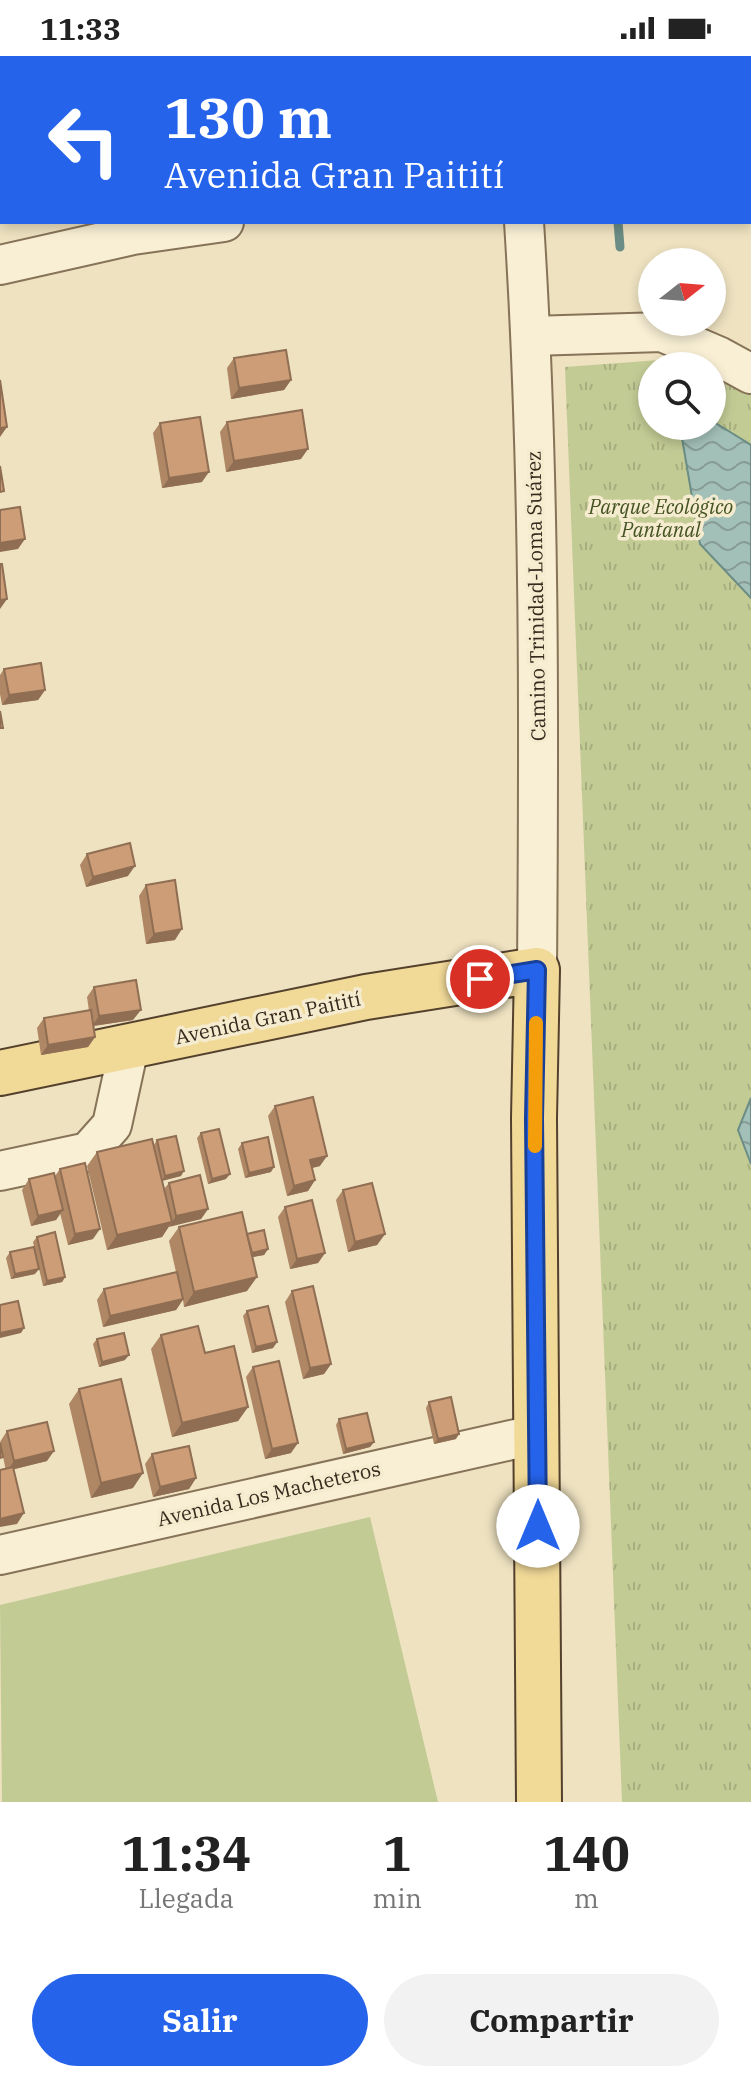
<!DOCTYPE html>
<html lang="es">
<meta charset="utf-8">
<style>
:root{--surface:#fff;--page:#f2f2f2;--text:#222;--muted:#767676;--accent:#2563eb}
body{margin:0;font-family:"IBM Plex Serif",serif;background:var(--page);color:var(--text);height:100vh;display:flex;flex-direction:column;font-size:30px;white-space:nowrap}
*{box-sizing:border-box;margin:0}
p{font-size:26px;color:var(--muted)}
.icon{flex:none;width:44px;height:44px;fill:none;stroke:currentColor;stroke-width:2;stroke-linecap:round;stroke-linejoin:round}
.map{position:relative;height:1746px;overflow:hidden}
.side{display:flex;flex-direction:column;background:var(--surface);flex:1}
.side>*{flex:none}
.banner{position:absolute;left:0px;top:0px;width:752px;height:168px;box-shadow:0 4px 12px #0003;background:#2563eb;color:#fff;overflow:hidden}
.needle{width:52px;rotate:73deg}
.fabs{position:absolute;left:638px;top:192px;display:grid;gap:16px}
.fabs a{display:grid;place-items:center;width:88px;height:88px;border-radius:50%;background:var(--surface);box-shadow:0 4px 12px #0003;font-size:40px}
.pin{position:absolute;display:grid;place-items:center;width:68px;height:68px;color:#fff;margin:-34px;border:4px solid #fff;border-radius:50%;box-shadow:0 2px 8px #0007}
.me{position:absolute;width:88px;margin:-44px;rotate:0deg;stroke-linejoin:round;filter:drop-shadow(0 0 6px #0008)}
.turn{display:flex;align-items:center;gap:28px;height:168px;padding:0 32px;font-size:36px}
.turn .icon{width:104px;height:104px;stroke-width:2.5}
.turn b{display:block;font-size:56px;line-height:68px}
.eta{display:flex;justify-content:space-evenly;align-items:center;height:136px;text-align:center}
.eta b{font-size:48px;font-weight:800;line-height:56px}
.cta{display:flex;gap:16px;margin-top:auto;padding:16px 32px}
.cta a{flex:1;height:92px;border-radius:48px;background:var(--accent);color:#fff;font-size:32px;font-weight:800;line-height:92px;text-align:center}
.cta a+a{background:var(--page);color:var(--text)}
.status{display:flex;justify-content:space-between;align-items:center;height:56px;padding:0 40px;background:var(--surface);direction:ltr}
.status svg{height:22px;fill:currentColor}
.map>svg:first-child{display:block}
.grass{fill:url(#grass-tufts)}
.pitch{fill:#c3cb95}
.water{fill:url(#water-waves);stroke:#6b8d86;stroke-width:2}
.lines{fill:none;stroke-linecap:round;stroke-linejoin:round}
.stream{stroke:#6b8d86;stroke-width:9}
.minor-casing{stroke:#877358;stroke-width:42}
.major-casing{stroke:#54412d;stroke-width:48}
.minor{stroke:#f8efd4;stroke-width:38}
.major{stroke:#f1d998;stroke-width:44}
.wall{fill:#af8765}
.shaded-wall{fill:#8f6e53}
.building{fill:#cc9d76;stroke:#8f6e53;stroke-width:2}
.route-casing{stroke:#184099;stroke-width:20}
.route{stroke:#2563eb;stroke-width:14}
.slow{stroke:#f59e0b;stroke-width:14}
.labels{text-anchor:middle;stroke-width:7;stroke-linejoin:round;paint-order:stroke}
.park-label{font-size:20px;font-style:italic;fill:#455323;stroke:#f5ecd0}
.street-label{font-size:20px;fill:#362a1d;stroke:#f5ecd0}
</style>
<div class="status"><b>11:33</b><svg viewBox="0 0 49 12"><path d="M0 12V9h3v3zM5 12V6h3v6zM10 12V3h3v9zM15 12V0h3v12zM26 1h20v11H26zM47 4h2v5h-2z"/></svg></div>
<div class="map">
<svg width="751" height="1746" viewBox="0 0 751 1746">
<defs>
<pattern id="grass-tufts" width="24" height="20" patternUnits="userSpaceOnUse" patternTransform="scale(2)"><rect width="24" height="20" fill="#c3cb95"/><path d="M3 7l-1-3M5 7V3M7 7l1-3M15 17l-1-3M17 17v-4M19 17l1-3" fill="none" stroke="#a8ae80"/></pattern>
<pattern id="water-waves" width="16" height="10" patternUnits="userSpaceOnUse" patternTransform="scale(2)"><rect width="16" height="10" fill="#a3c0b8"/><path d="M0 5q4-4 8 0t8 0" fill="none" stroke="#869c95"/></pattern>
</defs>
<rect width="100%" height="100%" fill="#eee2c0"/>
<path class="grass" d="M687 302 702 310H652V370H712V316L751 338V1746H622L565 311Z"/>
<path class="pitch" d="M370 1461 438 1746H2L0 1549Z"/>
<g class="water">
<path d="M714 366 751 389V542L700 488 681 376 712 370Z"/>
<path d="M751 1042V1108L738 1074Z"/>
</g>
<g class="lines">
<g class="stream">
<path d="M608 0V2"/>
<path d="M618 166 620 191"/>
</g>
<g class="minor-casing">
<g id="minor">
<path d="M108 0V2"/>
<path d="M509 2V0"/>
<path d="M544 2 545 0"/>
<path d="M524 166C540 415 539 664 537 914"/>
<path d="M0 209 133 179 224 166"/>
<path d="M531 280 662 276 718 300 751 318"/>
<path d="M0 1115 88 1096 112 1069 129 991"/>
<path d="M0 1499 538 1378"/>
</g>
</g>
<g class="major-casing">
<path id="major" d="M0 1017 366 941 537 914 534 1062 539 1746"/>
</g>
<use href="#minor" class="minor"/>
<use href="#major" class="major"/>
</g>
<g class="wall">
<path d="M234 302 291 324 284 334 231 343 227 312Z"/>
<path d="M227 366 301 403 226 416 220 376Z"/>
<path d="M160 367 202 426 162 432 153 377Z"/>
<path d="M4 613 45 634 38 644 2 649 0 638V619Z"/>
<path d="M87 798 128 820 86 831 80 809Z"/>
<path d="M146 829 175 884 146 888 139 840Z"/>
<path d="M94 931 133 964 94 970 95 981 88 991 41 999 37 972 44 962 89 955 87 941Z"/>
<path d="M275 1050 320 1110 312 1112 315 1124 308 1135 287 1140 268 1060Z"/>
<path d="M201 1077 226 1123 208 1128 197 1082Z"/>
<path d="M157 1084 181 1120 162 1125 164 1133 169 1127 208 1153 201 1163 169 1170 162 1181 107 1194 87 1110 97 1096 154 1089Z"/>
<path d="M242 1087 271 1116 245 1122 238 1093Z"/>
<path d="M60 1113 93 1183 68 1189 60 1157 56 1164 31 1170 22 1134 29 1123 55 1120Z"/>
<path d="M343 1134 385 1178 377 1189 348 1196 336 1144Z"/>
<path d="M285 1151 325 1197 318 1207 290 1213 278 1161Z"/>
<path d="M179 1171 247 1178 268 1193 264 1199 253 1201 247 1235 184 1251 183 1244 176 1254 103 1271 97 1244 104 1233 176 1216 169 1185Z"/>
<path d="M37 1181 65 1221 62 1226 43 1230 33 1186Z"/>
<path d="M10 1196 35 1218 11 1223 6 1202Z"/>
<path d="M292 1235 331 1308 324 1318 303 1323 285 1246Z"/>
<path d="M247 1255 277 1286 273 1292 252 1297 243 1260Z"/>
<path d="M161 1279 205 1297 248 1351 238 1365 172 1381 151 1293Z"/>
<path d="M97 1283 125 1304 99 1311 93 1288Z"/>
<path d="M253 1311 291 1397 265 1403 246 1321Z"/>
<path d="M79 1333 133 1432 91 1442 69 1348Z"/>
<path d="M429 1346 456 1383 434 1388 426 1352Z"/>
<path d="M339 1363 374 1386 370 1391 343 1398 336 1369Z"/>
<path d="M7 1375 47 1405 14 1413 17 1468 0 1386Z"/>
<path d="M152 1398 196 1422 189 1433 153 1441 145 1408Z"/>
</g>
<g class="shaded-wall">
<path d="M291 324 284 334 231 343 239 332Z"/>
<path d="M7 371 0 381V372Z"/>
<path d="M308 393 301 403 226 416 234 405Z"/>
<path d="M209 416 202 426 162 432 169 422Z"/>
<path d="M25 483 18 493 0 496V487Z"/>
<path d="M7 543 0 553V544Z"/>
<path d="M45 634 38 644 2 649 9 639Z"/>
<path d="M135 810 128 820 86 831 93 821Z"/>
<path d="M182 873 175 884 146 888 154 878Z"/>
<path d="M141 954 133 964 92 970 99 960Z"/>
<path d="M95 981 88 991 41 999 48 989Z"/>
<path d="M327 1100 320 1110 303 1114 310 1104Z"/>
<path d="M274 1111 271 1116 245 1122 249 1117Z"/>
<path d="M184 1115 181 1120 161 1125 165 1120Z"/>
<path d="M230 1118 226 1123 208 1128 212 1123Z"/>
<path d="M315 1124 308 1135 287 1140 294 1130Z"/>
<path d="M208 1153 201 1163 169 1171 176 1160Z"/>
<path d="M63 1154 56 1164 31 1170 38 1160Z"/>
<path d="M172 1166 162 1181 107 1194 117 1179Z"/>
<path d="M100 1173 93 1183 68 1189 75 1178Z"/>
<path d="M385 1178 377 1189 348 1196 355 1186Z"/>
<path d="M268 1193 264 1199 247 1202 251 1197Z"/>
<path d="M325 1197 318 1207 290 1213 297 1203Z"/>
<path d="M39 1213 35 1218 11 1223 15 1218Z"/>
<path d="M65 1221 62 1226 43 1230 47 1225Z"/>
<path d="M257 1221 247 1235 184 1251 194 1236Z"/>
<path d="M183 1243 176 1254 103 1271 110 1260Z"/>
<path d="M24 1272 21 1277 0 1282V1277Z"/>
<path d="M277 1286 273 1292 252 1297 256 1291Z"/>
<path d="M129 1299 125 1304 99 1311 102 1306Z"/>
<path d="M331 1308 324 1318 303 1323 310 1312Z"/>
<path d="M248 1351 238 1365 172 1381 182 1367Z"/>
<path d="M459 1378 456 1383 434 1388 438 1383Z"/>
<path d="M374 1386 370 1391 343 1398 346 1393Z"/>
<path d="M298 1387 291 1397 265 1403 272 1393Z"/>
<path d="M54 1395 47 1405 7 1415 14 1405Z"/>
<path d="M143 1417 133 1432 91 1442 101 1427Z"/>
<path d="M196 1422 189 1433 153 1441 160 1431Z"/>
<path d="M24 1457 17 1468 0 1471V1463Z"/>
</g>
<g class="building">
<path d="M286 294 291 324 239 332 234 302Z"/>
<path d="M0 324 7 371 0 372Z"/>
<path d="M302 354 308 393 234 405 227 366Z"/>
<path d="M200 361 209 416 169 422 160 367Z"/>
<path d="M0 410 4 435 0 436Z"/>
<path d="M20 451 25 483 0 487V454Z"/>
<path d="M0 508H2L7 543 0 544Z"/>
<path d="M41 607 45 634 9 639 4 613Z"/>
<path d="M0 655 3 672H0Z"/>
<path d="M130 787 135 810 93 821 87 798Z"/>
<path d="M175 824 182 873 154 878 146 829Z"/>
<path d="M136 924 141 954 99 960 94 931Z"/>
<path d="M91 954 95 981 48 989 44 962Z"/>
<path d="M313 1041 327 1100 310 1104 315 1124 294 1130 275 1050Z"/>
<path d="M219 1073 230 1118 212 1123 201 1077Z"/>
<path d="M176 1080 184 1115 165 1120 157 1084Z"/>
<path d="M268 1081 274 1111 249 1117 242 1087Z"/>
<path d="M152 1083 172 1166 117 1179 97 1096Z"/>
<path d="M85 1107 100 1173 75 1178 60 1113Z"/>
<path d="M54 1117 63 1154 38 1160 29 1123Z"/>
<path d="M200 1119 208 1153 176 1160 169 1127Z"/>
<path d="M372 1127 385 1178 355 1186 343 1134Z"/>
<path d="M312 1144 325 1197 297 1203 285 1151Z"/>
<path d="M242 1156 257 1221 194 1236 179 1171Z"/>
<path d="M264 1174 268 1193 252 1197 247 1178Z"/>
<path d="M55 1176 65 1221 47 1225 37 1181Z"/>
<path d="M34 1191 39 1213 15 1218 10 1196Z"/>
<path d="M177 1216 183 1243 110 1260 104 1233Z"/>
<path d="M313 1230 331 1308 310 1312 292 1235Z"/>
<path d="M18 1245 24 1272 0 1277V1249Z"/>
<path d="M268 1250 277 1286 256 1291 247 1255Z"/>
<path d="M198 1270 205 1297 234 1290 248 1351 182 1367 161 1279Z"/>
<path d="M124 1277 129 1299 102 1306 97 1283Z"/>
<path d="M279 1305 298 1387 272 1393 253 1311Z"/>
<path d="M121 1323 143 1417 101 1427 79 1333Z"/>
<path d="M451 1341 459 1378 438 1383 429 1346Z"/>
<path d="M367 1357 374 1386 346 1393 339 1363Z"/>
<path d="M47 1366 54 1395 14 1405 7 1375Z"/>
<path d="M0 1387 3 1401 0 1402Z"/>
<path d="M189 1390 196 1422 160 1431 152 1398Z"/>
<path d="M13 1411 24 1457 0 1463V1414Z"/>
</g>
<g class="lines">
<g class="route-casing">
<path id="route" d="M480 923 537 914 534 1062 538 1470"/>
</g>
<use href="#route" class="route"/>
<path class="slow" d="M535 1090 536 967"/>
</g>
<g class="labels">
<g class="park-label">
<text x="661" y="458">Parque Ecológico<tspan x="661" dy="23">Pantanal</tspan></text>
</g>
<g class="street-label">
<text transform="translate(536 540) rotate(-91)" y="7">Camino Trinidad-Loma Suárez</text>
<text transform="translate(268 962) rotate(-12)" y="7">Avenida Gran Paitití</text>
<text transform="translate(269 1438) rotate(-13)" y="7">Avenida Los Macheteros</text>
</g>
</g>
</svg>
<div class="fabs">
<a><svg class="needle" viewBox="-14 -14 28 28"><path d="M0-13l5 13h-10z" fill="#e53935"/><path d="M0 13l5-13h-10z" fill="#767676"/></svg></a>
<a><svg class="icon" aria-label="search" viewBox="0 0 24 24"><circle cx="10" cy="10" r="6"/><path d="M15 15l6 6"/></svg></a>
</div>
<div class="pin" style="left:480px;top:923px;background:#d93025"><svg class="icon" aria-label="arrive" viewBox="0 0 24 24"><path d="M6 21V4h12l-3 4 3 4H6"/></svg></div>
<svg class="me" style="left:538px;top:1470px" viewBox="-20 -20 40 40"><circle r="19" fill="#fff"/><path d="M0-13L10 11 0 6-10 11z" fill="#2563eb"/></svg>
<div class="banner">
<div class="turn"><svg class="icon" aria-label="left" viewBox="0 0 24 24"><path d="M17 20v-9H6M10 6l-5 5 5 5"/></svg><div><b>130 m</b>Avenida Gran Paitití</div></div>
</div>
</div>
<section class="side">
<div class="eta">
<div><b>11:34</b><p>Llegada</p></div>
<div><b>1</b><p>min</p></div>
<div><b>140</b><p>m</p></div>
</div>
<div class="cta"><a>Salir</a><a>Compartir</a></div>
</section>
